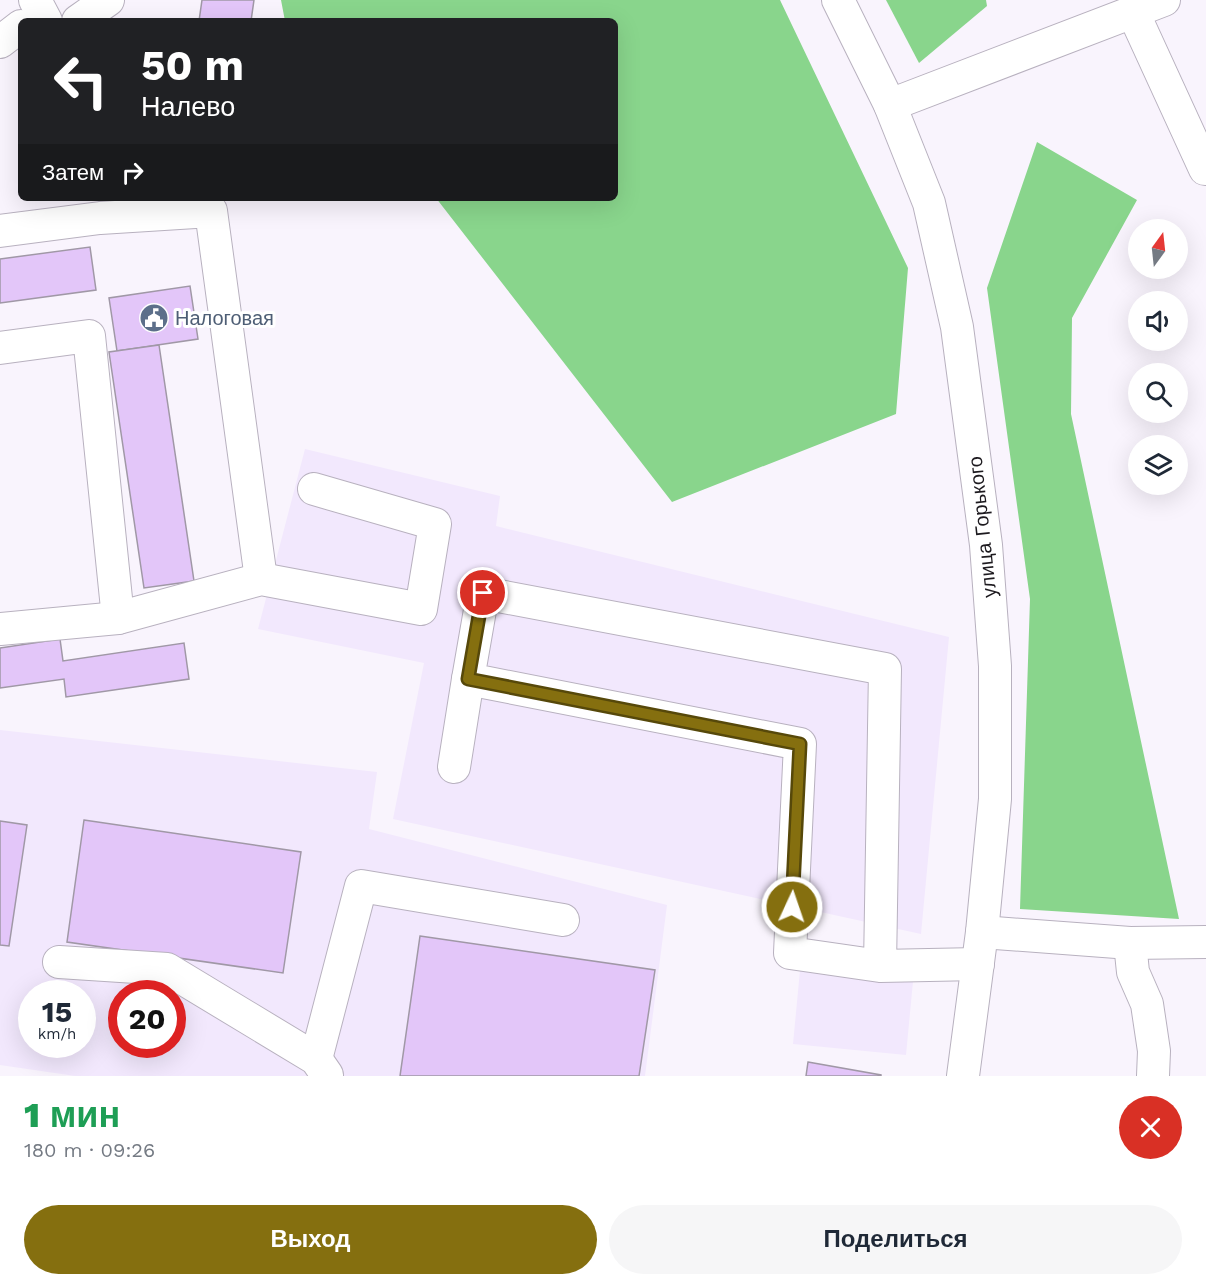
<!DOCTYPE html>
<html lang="ru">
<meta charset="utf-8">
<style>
:root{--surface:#fff;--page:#f6f6f7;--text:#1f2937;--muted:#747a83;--accent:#856f0f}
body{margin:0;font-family:"Work Sans",sans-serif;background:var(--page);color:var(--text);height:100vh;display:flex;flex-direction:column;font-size:22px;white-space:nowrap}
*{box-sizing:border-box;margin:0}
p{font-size:20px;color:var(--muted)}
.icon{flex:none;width:33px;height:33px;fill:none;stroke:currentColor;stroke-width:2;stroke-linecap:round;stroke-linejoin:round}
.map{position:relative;height:1076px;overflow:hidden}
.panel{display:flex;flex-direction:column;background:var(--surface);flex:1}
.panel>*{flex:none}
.guide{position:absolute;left:18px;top:18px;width:600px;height:183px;border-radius:9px;box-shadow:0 6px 24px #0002;background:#202124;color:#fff;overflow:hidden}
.needle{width:39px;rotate:15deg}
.buttons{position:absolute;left:1128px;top:219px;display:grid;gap:12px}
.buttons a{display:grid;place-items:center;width:60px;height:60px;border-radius:50%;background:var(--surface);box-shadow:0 6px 24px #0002;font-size:30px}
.speed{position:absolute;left:18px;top:980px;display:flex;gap:12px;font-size:30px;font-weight:700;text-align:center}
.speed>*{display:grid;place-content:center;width:78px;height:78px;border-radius:50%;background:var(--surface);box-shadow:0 6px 24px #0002;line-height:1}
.speed small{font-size:15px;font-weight:400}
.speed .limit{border:9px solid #d22;background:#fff;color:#111}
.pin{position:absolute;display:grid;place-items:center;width:51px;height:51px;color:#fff;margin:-26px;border:3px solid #fff;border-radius:50%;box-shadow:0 2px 6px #0007}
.me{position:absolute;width:66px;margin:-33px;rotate:3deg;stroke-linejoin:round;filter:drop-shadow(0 0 4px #0008)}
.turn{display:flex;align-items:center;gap:21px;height:126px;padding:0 24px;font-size:27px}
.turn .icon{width:78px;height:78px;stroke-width:2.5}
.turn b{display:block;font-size:42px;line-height:51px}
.then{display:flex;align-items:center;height:57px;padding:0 24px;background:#0003;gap:12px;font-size:22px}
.round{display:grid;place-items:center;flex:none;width:63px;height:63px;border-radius:32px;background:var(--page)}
.headline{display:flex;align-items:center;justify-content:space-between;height:102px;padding:0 24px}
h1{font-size:36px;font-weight:800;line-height:45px;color:#1e9e55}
.action{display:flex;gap:12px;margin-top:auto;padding:12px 24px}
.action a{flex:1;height:69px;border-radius:36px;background:var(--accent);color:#fff;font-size:24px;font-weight:800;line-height:69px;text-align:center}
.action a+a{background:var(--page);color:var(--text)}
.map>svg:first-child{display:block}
.industrial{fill:#f2e8fd;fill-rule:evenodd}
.forest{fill:#89d58c}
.building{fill:#e3c6f9;stroke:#a098a6;stroke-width:1.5}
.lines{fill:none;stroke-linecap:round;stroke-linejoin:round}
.minor-casing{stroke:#b8b1bf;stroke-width:34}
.minor{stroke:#fff;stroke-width:32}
.route-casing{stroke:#56480a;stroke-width:15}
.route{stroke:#856f0f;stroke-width:10}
.labels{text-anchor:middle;stroke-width:6;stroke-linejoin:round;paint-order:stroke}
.service-label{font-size:20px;fill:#4e5e75;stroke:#fff;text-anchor:start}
.street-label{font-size:20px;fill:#1d1a1f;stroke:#fff}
</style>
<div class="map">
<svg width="1206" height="1076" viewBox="0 0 1206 1076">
<rect width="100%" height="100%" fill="#f9f4fd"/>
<g class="industrial">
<path d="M305 449 500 496 496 526 949 637 921 934 393 819 424 663 258 629Z"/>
<path d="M0 730 377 772 369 829 667 905 645 1076H75L0 1065ZM32 993H82V1044H32ZM122 993H172V1044H122Z"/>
<path d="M801 960 914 971 906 1055 793 1044Z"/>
</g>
<g class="forest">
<path d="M281 0H780L908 268 896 414 672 502 436 198H615V21H285Z"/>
<path d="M886 0H986L987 6 919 63Z"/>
<path d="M1037 142 1137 200 1072 318 1071 414 1179 919 1020 909 1030 599 987 288Z"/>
</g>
<g class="building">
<path d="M202 0H254L251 21H199Z"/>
<path d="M90 247 96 290 0 303V259Z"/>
<path d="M190 286 198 339 117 351 109 298Z"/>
<path d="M159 345 194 581 144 588 109 352Z"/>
<path d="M60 639 63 661 184 643 189 679 66 697 64 679 0 688V648Z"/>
<path d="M84 820 301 852 283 973 67 942Z"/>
<path d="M0 821 27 825 9 946 0 945Z"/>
<path d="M420 936 655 970 639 1076H400Z"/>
<path d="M808 1062 881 1075V1076H806Z"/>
</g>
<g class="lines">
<g class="minor-casing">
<g id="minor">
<path d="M35 0 46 21"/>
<path d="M838 0 890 105 929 203 957 327 986 545 995 666V799L982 932 963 1076"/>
<path d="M1133 12 1205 169H1206"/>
<path d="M78 21 108 0"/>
<path d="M0 42 21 26"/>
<path d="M890 105 1164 0"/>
<path d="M0 231 100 218 211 211 261 579"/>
<path d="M0 348 89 336 118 618"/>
<path d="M0 629 118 618 261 579 421 609 435 524 314 489"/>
<path d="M454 767 468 679"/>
<path d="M982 932 1130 943 1206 942"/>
<path d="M1130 943 1133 972 1147 1004 1154 1051 1153 1076"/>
<path d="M59 962 167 969 316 1059 327 1075"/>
<path d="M880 966 885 669 483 593 468 679 800 744 790 953 880 966 978 964"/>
<path d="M316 1059 361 886 563 920"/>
</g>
</g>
<use href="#minor" class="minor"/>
</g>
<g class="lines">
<g class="route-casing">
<path id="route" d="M483 593 468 679 800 744 792 907"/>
</g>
<use href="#route" class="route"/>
</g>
<defs>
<g id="civic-disc" transform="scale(1.5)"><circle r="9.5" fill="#5c6f8a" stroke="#fff"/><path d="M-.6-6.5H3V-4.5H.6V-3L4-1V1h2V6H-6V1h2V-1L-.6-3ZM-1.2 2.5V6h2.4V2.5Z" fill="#fff"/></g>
</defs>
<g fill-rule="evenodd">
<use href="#civic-disc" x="154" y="318"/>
</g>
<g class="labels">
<g class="service-label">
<text x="175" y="325">Налоговая</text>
</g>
<g class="street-label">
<text transform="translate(982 527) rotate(-96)" y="7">улица Горького</text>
</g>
</g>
</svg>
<div class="buttons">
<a><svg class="needle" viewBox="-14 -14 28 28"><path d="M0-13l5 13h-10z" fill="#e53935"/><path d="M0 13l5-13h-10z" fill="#747a83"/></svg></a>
<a><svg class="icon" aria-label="sound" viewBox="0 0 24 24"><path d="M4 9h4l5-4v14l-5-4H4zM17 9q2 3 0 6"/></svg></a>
<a><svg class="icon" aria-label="search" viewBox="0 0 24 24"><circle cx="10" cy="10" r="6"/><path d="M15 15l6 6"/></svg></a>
<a><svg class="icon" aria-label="layers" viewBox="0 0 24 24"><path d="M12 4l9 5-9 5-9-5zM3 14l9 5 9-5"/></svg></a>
</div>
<div class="speed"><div>15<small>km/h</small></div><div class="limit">20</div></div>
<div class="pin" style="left:483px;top:593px;background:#d93025"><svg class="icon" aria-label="arrive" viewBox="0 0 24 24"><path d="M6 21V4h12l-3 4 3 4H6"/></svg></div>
<svg class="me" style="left:792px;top:907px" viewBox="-20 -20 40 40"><circle r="17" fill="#856f0f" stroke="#fff" stroke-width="3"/><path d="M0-11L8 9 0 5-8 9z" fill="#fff"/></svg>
<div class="guide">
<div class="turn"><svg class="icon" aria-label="left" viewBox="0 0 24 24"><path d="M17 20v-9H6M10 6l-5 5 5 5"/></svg><div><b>50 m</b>Налево</div></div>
<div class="then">Затем<svg class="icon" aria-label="right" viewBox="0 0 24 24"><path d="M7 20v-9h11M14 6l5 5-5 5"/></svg></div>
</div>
</div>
<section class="panel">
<div class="headline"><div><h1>1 мин</h1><p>180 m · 09:26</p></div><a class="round" style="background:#d93025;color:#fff"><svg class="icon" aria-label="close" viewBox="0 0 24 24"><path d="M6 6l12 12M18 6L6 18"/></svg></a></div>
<div class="action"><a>Выход</a><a>Поделиться</a></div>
</section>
